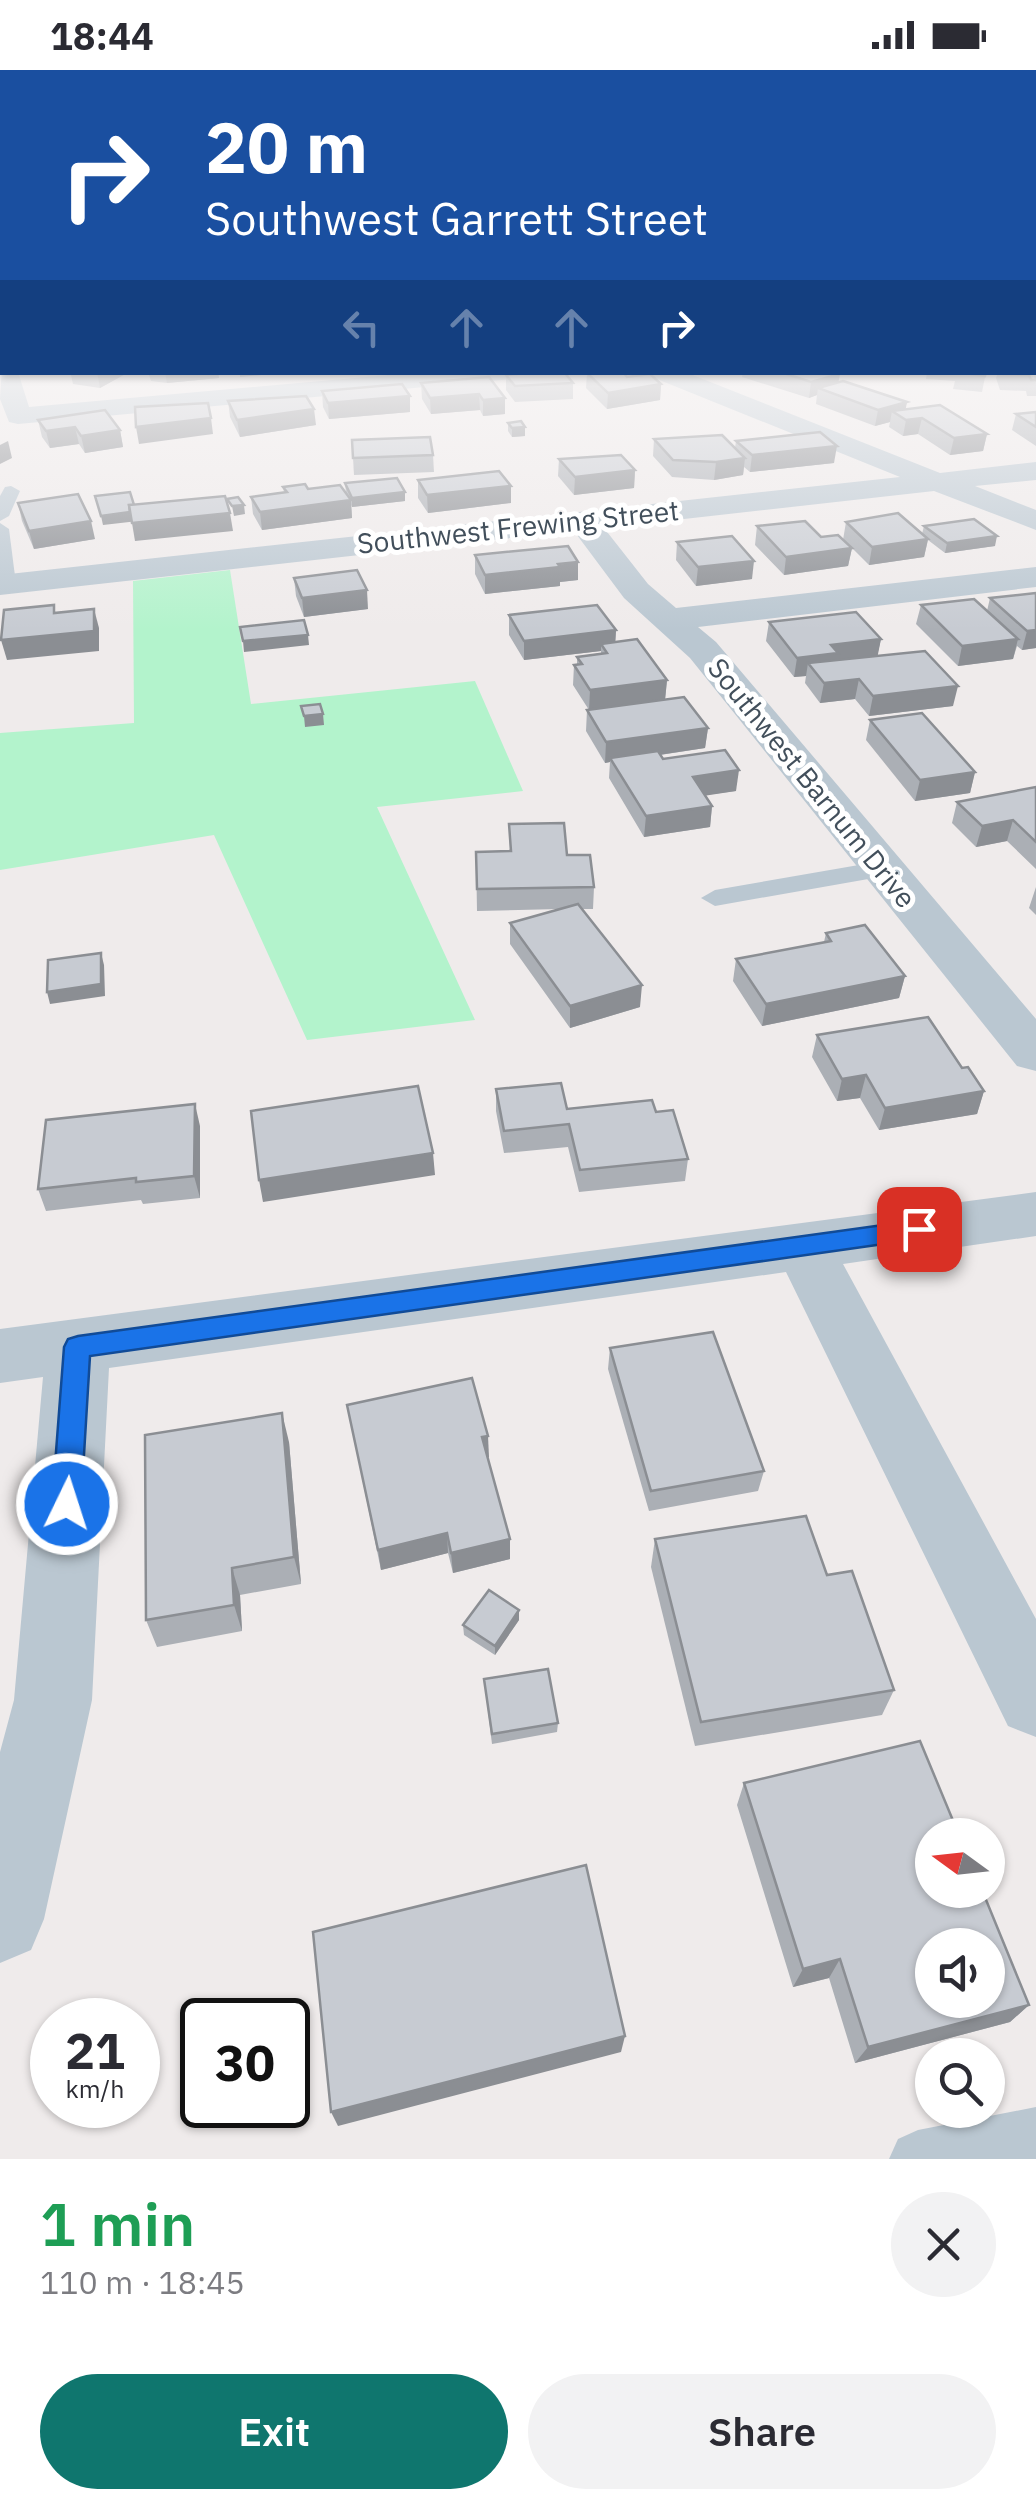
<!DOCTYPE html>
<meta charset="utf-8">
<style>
:root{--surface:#fff;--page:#f2f2f3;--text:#2b2b33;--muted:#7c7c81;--accent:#0f766e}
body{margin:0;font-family:"IBM Plex Sans",sans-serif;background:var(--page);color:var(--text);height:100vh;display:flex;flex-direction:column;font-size:38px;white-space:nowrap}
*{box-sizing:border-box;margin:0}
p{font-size:32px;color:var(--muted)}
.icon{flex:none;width:55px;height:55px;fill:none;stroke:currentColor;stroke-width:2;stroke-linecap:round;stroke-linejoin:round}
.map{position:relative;height:2089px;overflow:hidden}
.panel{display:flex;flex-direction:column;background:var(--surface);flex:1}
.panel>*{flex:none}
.banner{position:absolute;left:0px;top:0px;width:1038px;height:305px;box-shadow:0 2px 8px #0004;background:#1a4fa0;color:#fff;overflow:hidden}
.needle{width:65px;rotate:285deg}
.fabs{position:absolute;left:915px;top:1748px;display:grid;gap:20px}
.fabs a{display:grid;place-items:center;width:90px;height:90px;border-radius:50%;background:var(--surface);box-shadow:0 2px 8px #0004;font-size:50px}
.speed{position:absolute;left:30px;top:1928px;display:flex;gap:20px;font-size:50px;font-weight:700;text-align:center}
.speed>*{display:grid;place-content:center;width:130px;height:130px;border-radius:50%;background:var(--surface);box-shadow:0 2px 8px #0004;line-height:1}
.speed small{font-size:25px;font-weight:400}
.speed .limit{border:5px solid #111;border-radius:15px;background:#fff;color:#111}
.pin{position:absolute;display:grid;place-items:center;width:85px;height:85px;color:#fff;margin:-42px;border-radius:20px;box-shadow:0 5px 15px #0006}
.me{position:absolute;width:110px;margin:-55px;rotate:4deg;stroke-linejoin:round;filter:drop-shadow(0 0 8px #0008)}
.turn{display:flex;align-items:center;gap:35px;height:210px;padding:0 40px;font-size:45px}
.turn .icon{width:130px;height:130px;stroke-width:2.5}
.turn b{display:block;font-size:70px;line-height:85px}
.lanes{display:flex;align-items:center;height:95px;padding:0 40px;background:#0003;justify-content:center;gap:50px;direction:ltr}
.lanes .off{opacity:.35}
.round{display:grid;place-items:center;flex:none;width:105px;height:105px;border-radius:52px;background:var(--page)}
.overview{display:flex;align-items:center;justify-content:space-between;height:170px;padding:0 40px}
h1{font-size:60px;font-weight:600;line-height:75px;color:#1e9e55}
.button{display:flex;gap:20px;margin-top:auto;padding:20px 40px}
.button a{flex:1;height:115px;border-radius:60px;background:var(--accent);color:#fff;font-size:40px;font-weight:600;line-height:115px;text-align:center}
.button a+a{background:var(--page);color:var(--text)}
.status{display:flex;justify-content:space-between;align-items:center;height:70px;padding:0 50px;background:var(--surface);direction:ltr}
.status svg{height:28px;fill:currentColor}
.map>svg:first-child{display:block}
.green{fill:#b3f3cc}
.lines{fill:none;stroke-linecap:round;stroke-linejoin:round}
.lane{fill:#bac7d1;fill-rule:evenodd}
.street{fill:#bac7d1;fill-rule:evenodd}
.wall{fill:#abafb5}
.shaded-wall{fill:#8b8e93}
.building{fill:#c7cbd2;stroke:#8b8e93;stroke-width:2.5;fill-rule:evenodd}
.route{fill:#1a73e8;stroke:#114b97;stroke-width:2.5}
.labels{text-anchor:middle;stroke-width:10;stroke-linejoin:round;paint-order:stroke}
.far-street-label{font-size:28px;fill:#424f5b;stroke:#fff}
</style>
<div class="status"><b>18:44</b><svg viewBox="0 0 49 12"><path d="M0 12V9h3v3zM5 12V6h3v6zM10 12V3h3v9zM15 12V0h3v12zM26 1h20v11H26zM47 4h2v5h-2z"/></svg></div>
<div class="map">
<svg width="1036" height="2089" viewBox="0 0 1036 2089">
<rect width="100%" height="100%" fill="#efebeb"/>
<path class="green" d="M230 500 251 634 475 611 523 721 377 737 475 950 307 970 214 765 0 800V663L134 653 133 511Z"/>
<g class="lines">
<g class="lane">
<path d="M11 416 20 421 9 446 0 451V426L5 417Z"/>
<path d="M0 453 9 459 16 514 6 520 0 518Z"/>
<path d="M882 791 891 793 895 799 891 805 715 836 701 828 715 820Z"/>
<path d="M1036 2037V2089H889L898 2069 918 2060Z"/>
</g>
<g class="street">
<rect x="1035" y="286" width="1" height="14"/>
<path d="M2 295V302H18L29 337 422 302H525L513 309 18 354 9 352 0 329Z"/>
<path d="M649 302H685L940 403 1036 392V410L975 416 1036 440V460L934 421 604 458 648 514 676 538 1036 497V517L698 557 716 572 1036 949V1001L1017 996 690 588 624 528 574 461 0 525V505L900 407 652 307Z"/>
<path d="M1036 1122V1166L843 1194 1036 1549V1667L1008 1656 786 1202 109 1298 92 1630 44 1849 31 1880 0 1893V1682L14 1630 43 1307 0 1313V1259Z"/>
</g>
</g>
<g class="wall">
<path d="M1036 294V326H1027L1026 321 1000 320 996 308 998 302H1035Z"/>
<path d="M129 302 100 318 73 314 71 305 55 303Z"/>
<path d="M148 302H218L219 308 167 313 151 311Z"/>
<path d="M743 302H834L838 312 907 332 905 339 987 364 983 381 950 385 918 364 903 366 889 357 890 352 875 356 816 334 817 325 809 328 742 307Z"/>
<path d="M927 302H986L982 322 953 319 955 311 926 309Z"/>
<path d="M587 303 661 314 660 330 607 339 586 318Z"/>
<path d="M506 305 573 313V329L515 332 506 320Z"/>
<path d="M489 307 505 344 483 346 480 340 431 344 422 329 421 313Z"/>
<path d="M322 321 410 326V342L329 349 323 337Z"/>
<path d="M228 331 316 355 240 367 230 347Z"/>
<path d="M1036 342V376L1012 360 1016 344Z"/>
<path d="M38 350 120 360 123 377 85 383 79 374 50 378 42 367Z"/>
<path d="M508 353 525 357V366L512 367 508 361Z"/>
<path d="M654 369 735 378 736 371 834 393 750 402 744 397 743 405 714 410 672 407 653 386Z"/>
<path d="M433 385 434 402 354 405 353 388Z"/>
<path d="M559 389 635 400 634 418 574 425 558 406Z"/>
<path d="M418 410 511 416V433L428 443 418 428Z"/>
<path d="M345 413 405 422V431L352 437 351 435 352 448 262 460 253 444 251 427 284 423 283 417 346 423Z"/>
<path d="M18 433 95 469 34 479 22 451Z"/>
<path d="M846 452 922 464 924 456 995 476 945 483 928 470 924 487 869 495 852 478 848 496 784 505 755 475 757 456 843 470Z"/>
<path d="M677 472 752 509 696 516 676 490Z"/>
<path d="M475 485 578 510 560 512V516L485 524 475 504Z"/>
<path d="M294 508 368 539 304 547 296 526Z"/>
<path d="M1036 523V578L1022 580 1017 576 1013 589 958 596 916 554 921 535 987 541 990 528Z"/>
<path d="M509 545 616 560 615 572 667 610 665 630 708 658 705 678 660 685 663 689 736 721 705 725 712 736 710 757 644 767 609 708 610 692 605 693 586 661 587 640H589L573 615 574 595H577V587L601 583V581L524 590 509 565Z"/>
<path d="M769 552 881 569 877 586 953 636 869 646 855 629 820 633 805 613 806 606 794 607 766 571Z"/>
<path d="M870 650 975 702 970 723 915 731 866 670Z"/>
<path d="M1036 717V799L1007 771 976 777 952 753 957 732Z"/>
<path d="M509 754 567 785 594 817 593 839H582L640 937 570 958 510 874V853L560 839 477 841 476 782 510 781Z"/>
<path d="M1036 817V845L1029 838Z"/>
<path d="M826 863 905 906 899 928 762 956 733 911 736 889 824 872Z"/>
<path d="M817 965 962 998 984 1021 977 1044 879 1060 860 1028 837 1031 812 987Z"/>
<path d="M496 1019 567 1039 656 1042 688 1089 685 1111 579 1122 568 1077 504 1083 496 1041Z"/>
<path d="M200 1056V1128L143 1134 141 1130 46 1141 38 1119Z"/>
<path d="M610 1278 764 1401 758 1421 649 1441 608 1299Z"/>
<path d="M347 1335 489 1387H487L510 1489 453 1503 448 1483 381 1500Z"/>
<path d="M289 1372 301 1514 240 1525 242 1561 157 1577 146 1550Z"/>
<path d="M655 1469 827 1505 894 1620 882 1645 695 1676 651 1497Z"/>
<path d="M519 1550 495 1585 464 1565 463 1555Z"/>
<path d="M484 1609 558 1653 557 1662 492 1674Z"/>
<path d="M744 1713 1029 1935 1010 1952 855 1993 829 1908 793 1917 737 1735Z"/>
</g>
<g class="shaded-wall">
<path d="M97 302H129L100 318Z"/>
<path d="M165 302H218L219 308 167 313Z"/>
<path d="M240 302H293L240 307Z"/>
<path d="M840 304 837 320 818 318 817 325 809 328 811 312Z"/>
<path d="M661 314 660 330 607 339 608 323Z"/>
<path d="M479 324 480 340 431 344 430 328Z"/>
<path d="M410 326V342L329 349 328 333Z"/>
<path d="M505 328V344L483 346V330Z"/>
<path d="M907 332 904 348 892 341 890 352 875 356 878 340Z"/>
<path d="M314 339 316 355 240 367 237 350Z"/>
<path d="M211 348 213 364 139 374 136 357Z"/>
<path d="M922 348 918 364 903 366 906 350Z"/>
<path d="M75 357 79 374 50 378 46 361Z"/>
<path d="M525 357V366L512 367V358Z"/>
<path d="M120 360 123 377 85 383 81 366Z"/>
<path d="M987 364 983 381 950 385 954 368Z"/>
<path d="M8 371 12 388 0 394V375Z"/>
<path d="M837 376 834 393 750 402 752 385Z"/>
<path d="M745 388 743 405 714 410 716 392Z"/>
<path d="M635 400 634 418 574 425 575 407Z"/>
<path d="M511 416V433L428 443 427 425Z"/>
<path d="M405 422V431L352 437V428Z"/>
<path d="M351 430 352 448 262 460 260 442Z"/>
<path d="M244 435 245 444 234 446 232 436Z"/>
<path d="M136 441 138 451 103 455 101 446Z"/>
<path d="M230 443 233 461 135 471 132 453Z"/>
<path d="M91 451 95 469 34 479 29 461Z"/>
<path d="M997 466 995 476 945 483 947 473Z"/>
<path d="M928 469 924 487 869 495 872 477Z"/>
<path d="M852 478 848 496 784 505 786 487Z"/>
<path d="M754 491 752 509 696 516 698 497Z"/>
<path d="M578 492V510L560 512V516L485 524V505Z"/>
<path d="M367 520 368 539 304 547 302 528Z"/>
<path d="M94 539 99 558V581L7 590 1 570Z"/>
<path d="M616 560 615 579 601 574V581L524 590V571Z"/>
<path d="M1036 560V578L1022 580 1027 561Z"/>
<path d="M308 565 309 575 244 582 243 571Z"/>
<path d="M881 569 877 589 808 593 806 606 794 607 797 588 831 575Z"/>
<path d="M1018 569 1013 589 958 596 962 576Z"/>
<path d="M859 609 855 629 820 633 824 613Z"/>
<path d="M667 610 665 630 589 640 590 620Z"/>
<path d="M958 616 953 636 869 646 873 626Z"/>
<path d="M323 644 324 655 305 657 304 646Z"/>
<path d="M708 658 705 678 612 692 610 688V692L605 693 606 672Z"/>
<path d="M739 700 736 721 690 728 693 707Z"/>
<path d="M975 702 970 723 915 731 920 710Z"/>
<path d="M712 736 710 757 644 767 646 746Z"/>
<path d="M1013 750 1007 771 976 777 982 756Z"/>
<path d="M101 883 104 895 105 926 50 934 47 922Z"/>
<path d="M905 906 899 928 762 956 766 934Z"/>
<path d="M642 915 640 937 570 958V936Z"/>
<path d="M866 1005 860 1028 837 1031 842 1009Z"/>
<path d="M984 1021 977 1044 879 1060 885 1038Z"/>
<path d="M195 1034 200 1056V1128L194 1106Z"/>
<path d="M433 1083 435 1105 263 1132 259 1110Z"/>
<path d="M282 1343 289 1372 301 1514 294 1487Z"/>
<path d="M488 1366 489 1387 483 1388 482 1367Z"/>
<path d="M447 1463 448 1483 381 1500 378 1480Z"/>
<path d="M510 1469V1489L453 1503 451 1483Z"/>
<path d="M232 1498 240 1525 242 1561 234 1535Z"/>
<path d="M519 1540V1550L495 1585V1576Z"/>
<path d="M840 1889 829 1908 793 1917 803 1899Z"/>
<path d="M1029 1935 1010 1952 855 1993 868 1977Z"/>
<path d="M625 1966 621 1982 338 2056 331 2042Z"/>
</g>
<g class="building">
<path d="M1035 294 1036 310H1031L1029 305 1003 304V302H1035Z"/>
<path d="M536 302H564L573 313 515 316 506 305Z"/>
<path d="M623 302 627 307 650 304 661 314 608 323 587 303Z"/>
<path d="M780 302H834L840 304 811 312Z"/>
<path d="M957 302H986L985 306Z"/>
<path d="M489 307 505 328 483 330 479 324 430 328 421 313Z"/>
<path d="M843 311 907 332 878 340 818 318Z"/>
<path d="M402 314 410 326 328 333 322 321Z"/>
<path d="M306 326 314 339 237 350 228 331Z"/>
<path d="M208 333 211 348 136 357 135 337Z"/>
<path d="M940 335 987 364 954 368 922 348 906 350 892 341Z"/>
<path d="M105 340 120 360 81 366 75 357 46 361 38 350Z"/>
<path d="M1036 342V357L1016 344Z"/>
<path d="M521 351 525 357 512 358 508 353Z"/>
<path d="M820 362 837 376 752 385 736 371Z"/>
<path d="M722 365 745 388 716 392 673 390 654 369Z"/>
<path d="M430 367 433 385 353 388 352 370Z"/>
<path d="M621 385 635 400 575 407 559 389Z"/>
<path d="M499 401 511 416 427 425 418 410Z"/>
<path d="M397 408 405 422 352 428 345 413Z"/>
<path d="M305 414 308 419 340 415 351 430 260 442 251 427 287 422 283 417Z"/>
<path d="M130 422 134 435H129L130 442 101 446 95 426Z"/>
<path d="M78 424 91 451 29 461 18 433Z"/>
<path d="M225 426 230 443 132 453 129 435Z"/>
<path d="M238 427 244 435 232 436 227 429Z"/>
<path d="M898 443 928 469 872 477 846 452Z"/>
<path d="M974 449 997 466 947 473 924 456Z"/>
<path d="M805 451 821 467 838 465 852 478 786 487 757 456Z"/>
<path d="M732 466 754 491 698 497 677 472Z"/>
<path d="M568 476 578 492 558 494 560 497 485 505 475 485Z"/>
<path d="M357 500 367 520 302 528 294 508Z"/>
<path d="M1036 523V560L1027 561 990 528Z"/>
<path d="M974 529 1018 569 962 576 921 535Z"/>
<path d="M54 535V543L94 539V561L1 570 4 540Z"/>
<path d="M597 535 616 560 524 571 509 545Z"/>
<path d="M856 542 881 569 831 575 838 583 797 588 769 552Z"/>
<path d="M304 550 308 565 243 571 240 557Z"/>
<path d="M637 569 667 610 590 620 574 595 582 594 577 587 607 583 601 574Z"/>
<path d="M925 581 958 616 873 626 859 609 824 613 808 593Z"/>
<path d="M684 627 708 658 606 672 587 640Z"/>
<path d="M320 634 323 644 304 646 301 636Z"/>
<path d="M922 643 975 702 920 710 870 650Z"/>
<path d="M725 680 739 700 693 707 712 736 646 746 610 688 658 681 663 689Z"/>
<path d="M1036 717V772L1013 750 982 756 957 732Z"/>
<path d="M564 753 567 785H590L594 817 477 819 476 782 511 781 509 754Z"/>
<path d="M578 834 642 915 570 936 510 853Z"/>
<path d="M865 855 905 906 766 934 736 889 831 871 826 863Z"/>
<path d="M101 883V914L47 922 48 890Z"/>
<path d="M928 947 962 998 968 997 984 1021 885 1038 866 1005 842 1009 817 965Z"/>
<path d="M561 1013 567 1039 652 1030 656 1042 673 1040 688 1089 580 1100 569 1054 504 1061 496 1019Z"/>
<path d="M418 1016 433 1083 259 1110 251 1041Z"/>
<path d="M195 1034 194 1106 136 1112V1108L38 1119 46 1050Z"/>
<path d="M713 1262 764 1401 651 1421 610 1278Z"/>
<path d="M472 1308 488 1366 482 1367 510 1469 451 1483 447 1463 378 1480 347 1335Z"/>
<path d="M282 1343 294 1487 232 1498 234 1535 146 1550 145 1365Z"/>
<path d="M806 1446 827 1505 852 1501 894 1620 701 1652 655 1469Z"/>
<path d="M489 1520 519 1540 495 1576 463 1555Z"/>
<path d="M548 1599 558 1653 492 1664 484 1609Z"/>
<path d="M920 1671 959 1765H932V1820H982L1029 1935 868 1977 840 1889 803 1899 744 1713ZM932 1875H988V1930H932Z"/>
<path d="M586 1795 625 1966 331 2042 313 1862Z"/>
</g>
<linearGradient id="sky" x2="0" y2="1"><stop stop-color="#7cc4ed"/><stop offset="0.48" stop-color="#f8f6f6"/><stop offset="1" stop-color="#f8f6f6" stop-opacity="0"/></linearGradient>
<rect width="1036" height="560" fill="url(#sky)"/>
<path class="route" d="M919 1150 928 1153 932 1159 928 1166 919 1169 90 1286 81 1434 77 1443 67 1447 56 1443 52 1434 64 1277 68 1269 78 1266Z"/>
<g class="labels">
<g class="far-street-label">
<text transform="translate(518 457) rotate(-6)" y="10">Southwest Frewing Street</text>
<text transform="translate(812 713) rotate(51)" y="10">Southwest Barnum Drive</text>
</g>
</g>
</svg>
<div class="fabs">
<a><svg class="needle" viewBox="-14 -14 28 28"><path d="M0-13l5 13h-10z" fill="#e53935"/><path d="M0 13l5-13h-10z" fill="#7c7c81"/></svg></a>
<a><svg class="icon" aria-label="sound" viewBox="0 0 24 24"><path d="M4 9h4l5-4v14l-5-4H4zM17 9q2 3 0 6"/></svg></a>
<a><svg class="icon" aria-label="search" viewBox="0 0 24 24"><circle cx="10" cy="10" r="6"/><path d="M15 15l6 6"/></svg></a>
</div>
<div class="speed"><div>21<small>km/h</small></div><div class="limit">30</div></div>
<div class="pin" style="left:919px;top:1159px;background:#d93025"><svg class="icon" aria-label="arrive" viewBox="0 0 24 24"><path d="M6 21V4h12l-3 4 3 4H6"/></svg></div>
<svg class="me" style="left:67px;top:1434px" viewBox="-20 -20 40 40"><circle r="17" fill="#1a73e8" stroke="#fff" stroke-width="3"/><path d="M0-11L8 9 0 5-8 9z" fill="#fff"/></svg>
<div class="banner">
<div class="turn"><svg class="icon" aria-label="right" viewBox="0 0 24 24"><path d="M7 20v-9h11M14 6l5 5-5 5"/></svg><div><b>20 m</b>Southwest Garrett Street</div></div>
<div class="lanes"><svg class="icon off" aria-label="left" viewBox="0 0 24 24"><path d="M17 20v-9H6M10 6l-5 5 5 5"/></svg><svg class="icon off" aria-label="ahead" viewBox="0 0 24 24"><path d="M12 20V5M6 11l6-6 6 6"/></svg><svg class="icon off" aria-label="ahead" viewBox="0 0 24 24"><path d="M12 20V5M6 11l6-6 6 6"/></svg><svg class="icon" aria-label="right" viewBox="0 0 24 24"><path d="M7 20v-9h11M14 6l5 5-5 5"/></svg></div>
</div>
</div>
<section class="panel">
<div class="overview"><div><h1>1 min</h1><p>110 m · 18:45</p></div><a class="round"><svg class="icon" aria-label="close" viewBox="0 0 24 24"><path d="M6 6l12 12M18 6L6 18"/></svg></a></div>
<div class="button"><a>Exit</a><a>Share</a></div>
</section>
